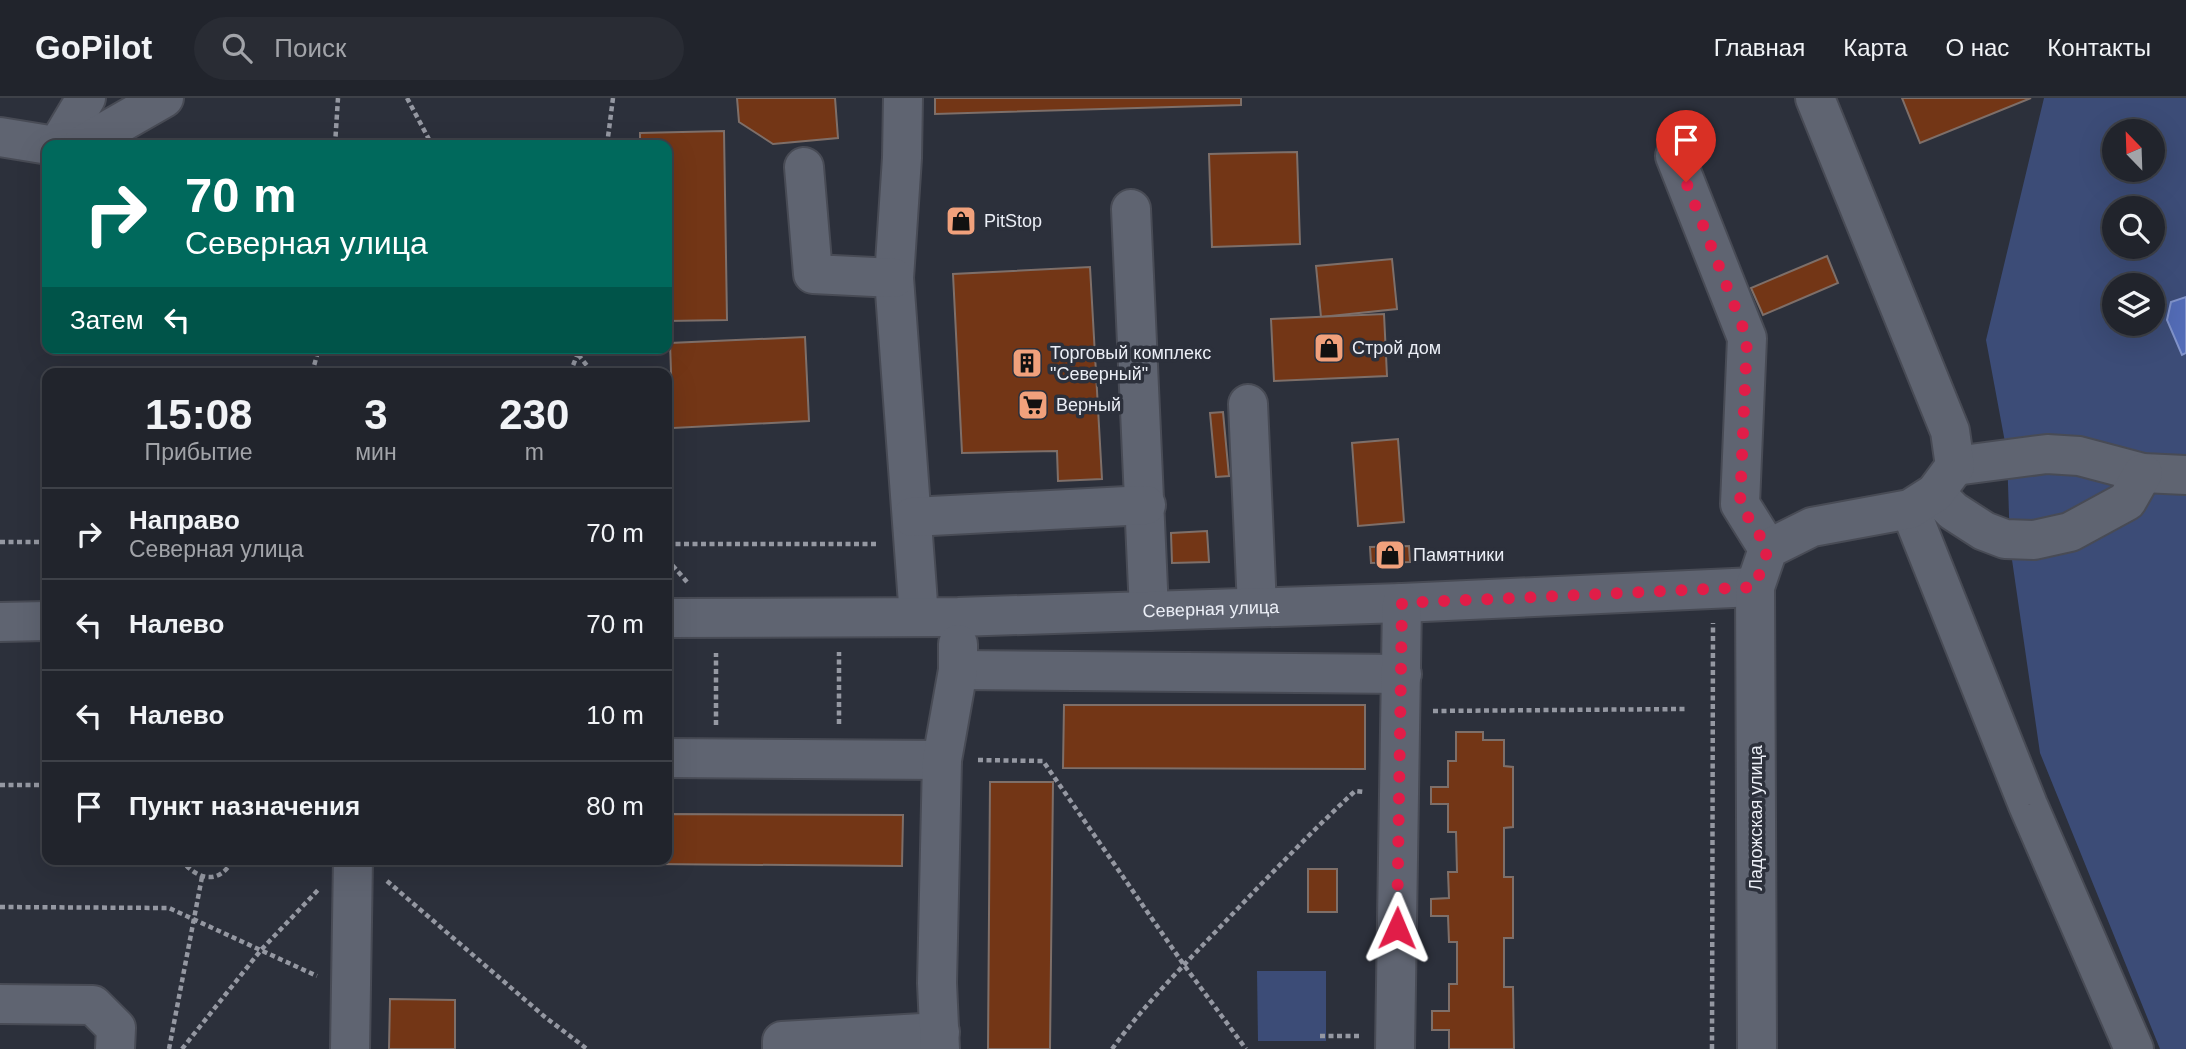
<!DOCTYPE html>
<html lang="ru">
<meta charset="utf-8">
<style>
:root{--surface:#21242c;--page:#292c34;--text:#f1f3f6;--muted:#a2a4a9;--line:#3e4148}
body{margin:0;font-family:Arial,sans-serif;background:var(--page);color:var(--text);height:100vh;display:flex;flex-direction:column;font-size:26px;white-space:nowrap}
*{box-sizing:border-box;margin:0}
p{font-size:23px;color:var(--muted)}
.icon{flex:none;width:38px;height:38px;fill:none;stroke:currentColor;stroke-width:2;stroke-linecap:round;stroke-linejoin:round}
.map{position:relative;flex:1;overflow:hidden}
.side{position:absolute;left:42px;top:270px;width:630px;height:497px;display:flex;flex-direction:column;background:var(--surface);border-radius:14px;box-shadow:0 7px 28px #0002,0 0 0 2px var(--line)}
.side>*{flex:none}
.hud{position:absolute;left:42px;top:42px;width:630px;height:214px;border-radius:14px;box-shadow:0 7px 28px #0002,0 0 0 2px var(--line);background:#00695c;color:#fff;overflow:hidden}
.needle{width:46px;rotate:337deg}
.buttons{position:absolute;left:2102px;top:21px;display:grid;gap:14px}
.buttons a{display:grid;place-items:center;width:63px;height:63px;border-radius:50%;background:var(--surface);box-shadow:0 7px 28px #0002,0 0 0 2px var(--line);font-size:35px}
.pin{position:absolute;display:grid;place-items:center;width:60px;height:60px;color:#fff;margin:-72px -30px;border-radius:50% 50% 50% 0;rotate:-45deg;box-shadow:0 0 7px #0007}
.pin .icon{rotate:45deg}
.me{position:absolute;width:77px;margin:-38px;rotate:1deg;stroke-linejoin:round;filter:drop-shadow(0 0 5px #0008)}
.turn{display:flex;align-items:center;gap:24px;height:147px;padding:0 28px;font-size:32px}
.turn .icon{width:91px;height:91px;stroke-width:2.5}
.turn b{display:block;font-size:49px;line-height:60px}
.then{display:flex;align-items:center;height:66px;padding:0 28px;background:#0003;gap:14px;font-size:26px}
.eta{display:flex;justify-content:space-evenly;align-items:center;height:119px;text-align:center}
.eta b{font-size:42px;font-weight:600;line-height:49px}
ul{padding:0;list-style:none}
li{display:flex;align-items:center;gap:21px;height:91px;padding:0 28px;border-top:2px solid var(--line)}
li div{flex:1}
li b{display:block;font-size:26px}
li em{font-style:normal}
header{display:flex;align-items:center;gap:42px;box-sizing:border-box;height:98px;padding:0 35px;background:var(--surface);border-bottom:2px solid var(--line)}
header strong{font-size:33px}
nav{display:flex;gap:38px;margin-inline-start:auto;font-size:24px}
.search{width:490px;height:63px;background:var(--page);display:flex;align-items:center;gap:18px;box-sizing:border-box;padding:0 24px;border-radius:38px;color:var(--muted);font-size:26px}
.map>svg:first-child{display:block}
.green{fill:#3c4c77;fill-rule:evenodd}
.water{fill:#536cb7;stroke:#8193ca;stroke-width:2}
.building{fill:#733616;stroke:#7e6f69;stroke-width:2}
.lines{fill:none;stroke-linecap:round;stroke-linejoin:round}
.minor-casing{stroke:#484b55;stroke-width:42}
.path{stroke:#9598a2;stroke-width:4.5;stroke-dasharray:5 3.5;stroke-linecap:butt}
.minor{stroke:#5f6471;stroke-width:38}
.route{stroke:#e11d48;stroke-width:12;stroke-dasharray:0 21.6}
.labels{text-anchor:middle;stroke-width:7;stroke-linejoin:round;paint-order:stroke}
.poi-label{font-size:18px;fill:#ebeef6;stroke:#2c303b;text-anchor:start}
.street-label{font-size:18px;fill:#ebeef6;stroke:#2c303b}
</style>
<header>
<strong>GoPilot</strong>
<div class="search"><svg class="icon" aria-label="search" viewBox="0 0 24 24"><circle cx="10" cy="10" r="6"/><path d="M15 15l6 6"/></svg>Поиск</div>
<nav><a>Главная</a><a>Карта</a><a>О нас</a><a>Контакты</a></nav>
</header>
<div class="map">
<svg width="2186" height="951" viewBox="0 0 2186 951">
<rect width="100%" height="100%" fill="#2c303b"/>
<g class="green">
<path d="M2044 0H2186V951H2160L2040 655 2010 448 2007 355 1986 242ZM2114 33H2152V72H2114ZM2114 110H2152V149H2114ZM2114 187H2152V226H2114Z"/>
<path d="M1257 873H1326V943H1258Z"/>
</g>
<path class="water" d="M2186 199V255L2182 257 2167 222 2171 204Z"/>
<g class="building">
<path d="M737 0H835L838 40 773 46 739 24Z"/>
<path d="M935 0H1241V7L935 16Z"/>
<path d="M1902 0H2031L1920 45Z"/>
<path d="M724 33 727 222 667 223V47H640V35Z"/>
<path d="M1297 54 1300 146 1212 149 1209 56Z"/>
<path d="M1827 158 1838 185 1763 217 1751 190Z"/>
<path d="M1392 161 1397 211 1321 219 1316 168Z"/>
<path d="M1090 169 1102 381 1058 383 1057 353 962 355 953 176Z"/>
<path d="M1384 216 1387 278 1274 283 1271 221Z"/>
<path d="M805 239 809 323 673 330 670 245Z"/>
<path d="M1223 314 1229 378 1216 379 1210 315Z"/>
<path d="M1398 341 1404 424 1358 428 1352 345Z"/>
<path d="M1207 433 1209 464 1172 465 1171 435Z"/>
<path d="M1409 448 1410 464 1371 465 1370 449Z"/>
<path d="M1064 607H1365V671L1063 670Z"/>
<path d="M1456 634H1483V642H1504V668L1513 669V729L1504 730V779H1513V840H1504V889H1513L1514 951H1449V932H1432V913H1449V886H1457V844H1449L1448 818H1431V801L1449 800 1448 774H1457L1456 734H1448V706H1431V689H1448V663H1456Z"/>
<path d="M990 684H1053L1050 951H988Z"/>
<path d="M667 716 903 717 902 768 405 764V761H667Z"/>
<rect x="1308" y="771" width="29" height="43"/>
<path d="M390 901 455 902V951H389Z"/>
</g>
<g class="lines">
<g class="minor-casing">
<g id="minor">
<path d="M903 0 902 60 894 180 919 519"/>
<path d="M0 39 49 47"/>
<path d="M58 47 86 0"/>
<path d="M82 47 164 0"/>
<path d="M1675 58 1747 240 1740 406 1768 451"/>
<path d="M804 69 813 176 894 180"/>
<path d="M1131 111 1149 513"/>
<path d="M1248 306 1257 509"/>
<path d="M1955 368 2047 356 2079 358 2143 375 2186 377"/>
<path d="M1935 395 1953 413 1984 433 2005 441 2034 442 2070 434 2127 403 2143 375"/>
<path d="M1910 411 2028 707 2134 951"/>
<path d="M912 419 1146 407"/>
<path id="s1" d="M667 520 958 519 1402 505 1755 489"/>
<path d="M0 524 47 523"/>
<path d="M958 572 1402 576"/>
<path d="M667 660 942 662"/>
<path d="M0 906 93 907 116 930 115 951"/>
<path d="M350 951 353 761"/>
<path d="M782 951V943L940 934"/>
<path d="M940 951 937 885 942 662 958 572V546"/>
<path d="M1395 951 1402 505"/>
<path d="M1757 951 1755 489 1768 451 1812 429 1910 411 1935 395 1955 368 1950 333 1815 0"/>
</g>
</g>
<g class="path">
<path d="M407 0 432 47"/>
<path d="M335 47 338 0"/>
<path d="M607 47 613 0"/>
<path d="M573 250 588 269 589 275"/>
<path d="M312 275 319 250"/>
<path d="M570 275 580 250"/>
<path d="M0 444H47"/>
<path d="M667 446H879"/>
<path d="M667 461 687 484"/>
<path d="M1433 613 1685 611"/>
<path d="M839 626V554"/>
<path d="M716 627V555"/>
<path d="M978 662 1043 663 1184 867 1246 951"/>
<path d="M0 687H47"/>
<path d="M181 761C196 782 220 788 233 761"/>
<path d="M387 783 545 919 587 951"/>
<path d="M0 809 169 810 317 878"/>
<path d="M1320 938H1361"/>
<path d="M169 951 202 779"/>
<path d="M182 951 261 852 318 792"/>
<path d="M1112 951C1145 906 1184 867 1222 827 1266 781 1309 736 1355 693L1364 694"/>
<path d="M1712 951 1713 525"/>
</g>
<use href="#minor" class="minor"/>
</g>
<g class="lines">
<path class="route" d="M1397 830 1402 505 1755 489 1768 451 1740 406 1747 240 1686 84"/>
</g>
<defs>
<g id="shop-square" transform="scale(1.575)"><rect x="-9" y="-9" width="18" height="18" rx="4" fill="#f1a17c" stroke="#2c303b"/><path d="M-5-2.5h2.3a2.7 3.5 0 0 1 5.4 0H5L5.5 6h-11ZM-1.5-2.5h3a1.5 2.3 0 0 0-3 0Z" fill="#111"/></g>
<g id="building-square" transform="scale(1.575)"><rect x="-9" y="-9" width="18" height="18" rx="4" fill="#f1a17c" stroke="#2c303b"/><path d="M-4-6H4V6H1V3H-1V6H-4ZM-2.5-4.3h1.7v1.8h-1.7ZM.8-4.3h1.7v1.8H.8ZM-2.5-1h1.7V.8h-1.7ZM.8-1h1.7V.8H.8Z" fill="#111"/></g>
<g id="supermarket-square" transform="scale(1.575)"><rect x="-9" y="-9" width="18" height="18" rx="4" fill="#f1a17c" stroke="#2c303b"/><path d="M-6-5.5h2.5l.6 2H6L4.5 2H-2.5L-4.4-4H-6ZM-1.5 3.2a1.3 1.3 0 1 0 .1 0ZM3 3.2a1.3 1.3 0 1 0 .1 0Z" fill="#111"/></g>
</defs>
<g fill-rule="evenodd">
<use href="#shop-square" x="961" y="123"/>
<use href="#shop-square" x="1329" y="250"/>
<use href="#building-square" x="1027" y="265"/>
<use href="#supermarket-square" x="1033" y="307"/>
<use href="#shop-square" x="1390" y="457"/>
</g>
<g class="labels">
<g class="poi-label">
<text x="984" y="129">PitStop</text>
<text x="1352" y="256">Строй дом</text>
<text x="1050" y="261">Торговый комплекс<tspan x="1050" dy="21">"Северный"</tspan></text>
<text x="1056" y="313">Верный</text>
<text x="1413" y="463">Памятники</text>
</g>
<g class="street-label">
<text dy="6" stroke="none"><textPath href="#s1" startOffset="544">Северная улица</textPath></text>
<text transform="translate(1756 720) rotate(-90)" y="6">Ладожская улица</text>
</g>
</g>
</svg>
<div class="buttons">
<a><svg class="needle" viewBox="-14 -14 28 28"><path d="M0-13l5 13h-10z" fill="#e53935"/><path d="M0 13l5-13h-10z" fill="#a2a4a9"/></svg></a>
<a><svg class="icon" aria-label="search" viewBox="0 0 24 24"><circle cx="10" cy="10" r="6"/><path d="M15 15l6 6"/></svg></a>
<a><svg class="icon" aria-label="layers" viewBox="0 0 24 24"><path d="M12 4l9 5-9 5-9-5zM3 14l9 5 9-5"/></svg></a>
</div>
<div class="pin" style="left:1686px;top:84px;background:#d93025"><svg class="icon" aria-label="arrive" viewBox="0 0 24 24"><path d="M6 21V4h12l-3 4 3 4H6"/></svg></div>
<svg class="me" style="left:1397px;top:830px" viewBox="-20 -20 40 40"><path d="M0-17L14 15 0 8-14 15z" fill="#e11d48" stroke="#fff" stroke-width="4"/></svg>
<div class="hud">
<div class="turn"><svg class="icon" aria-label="right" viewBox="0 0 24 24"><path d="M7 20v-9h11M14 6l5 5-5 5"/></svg><div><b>70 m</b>Северная улица</div></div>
<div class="then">Затем<svg class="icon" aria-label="left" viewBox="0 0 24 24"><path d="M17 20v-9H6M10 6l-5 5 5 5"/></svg></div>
</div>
<section class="side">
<div class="eta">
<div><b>15:08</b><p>Прибытие</p></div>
<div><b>3</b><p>мин</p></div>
<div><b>230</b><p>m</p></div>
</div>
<ul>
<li><svg class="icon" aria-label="right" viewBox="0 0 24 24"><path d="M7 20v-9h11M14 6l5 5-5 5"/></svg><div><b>Направо</b><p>Северная улица</p></div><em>70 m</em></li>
<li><svg class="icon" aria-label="left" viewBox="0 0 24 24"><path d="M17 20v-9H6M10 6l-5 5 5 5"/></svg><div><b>Налево</b></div><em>70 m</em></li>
<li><svg class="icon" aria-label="left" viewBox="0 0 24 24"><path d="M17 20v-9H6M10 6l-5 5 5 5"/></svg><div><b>Налево</b></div><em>10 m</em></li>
<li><svg class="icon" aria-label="arrive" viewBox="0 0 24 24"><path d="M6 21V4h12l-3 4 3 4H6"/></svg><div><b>Пункт назначения</b></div><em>80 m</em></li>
</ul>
</section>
</div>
